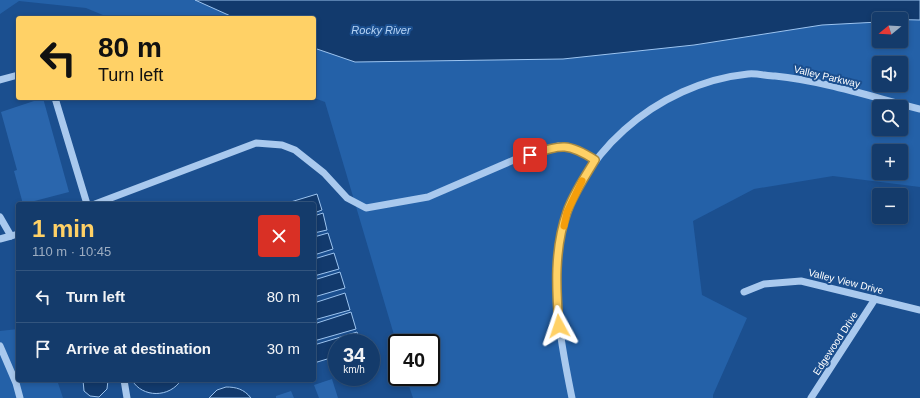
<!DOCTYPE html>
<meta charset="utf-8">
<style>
:root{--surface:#143b6b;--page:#214673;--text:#f1f3f6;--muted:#9dadc1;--line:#33557e;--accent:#ffd166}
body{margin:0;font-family:Helvetica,sans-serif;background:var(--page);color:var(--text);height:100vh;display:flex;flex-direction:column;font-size:15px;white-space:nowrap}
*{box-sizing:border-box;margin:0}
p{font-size:13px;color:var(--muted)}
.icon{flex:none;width:22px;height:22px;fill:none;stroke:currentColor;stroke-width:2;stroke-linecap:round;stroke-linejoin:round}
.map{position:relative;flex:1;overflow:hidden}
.drawer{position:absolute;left:16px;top:202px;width:300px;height:180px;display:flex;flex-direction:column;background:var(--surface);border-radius:4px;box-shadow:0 2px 6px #0003,0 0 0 1px var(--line)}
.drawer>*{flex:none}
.banner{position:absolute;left:16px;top:16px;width:300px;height:84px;border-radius:4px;box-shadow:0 2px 6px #0003,0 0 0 1px var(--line);background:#ffd166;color:#111;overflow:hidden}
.needle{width:26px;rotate:252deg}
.controls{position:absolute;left:872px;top:12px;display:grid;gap:8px}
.controls a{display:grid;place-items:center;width:36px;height:36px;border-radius:4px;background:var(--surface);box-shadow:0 2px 6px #0003,0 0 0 1px var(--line);font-size:20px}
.speed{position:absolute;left:328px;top:334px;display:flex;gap:8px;font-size:20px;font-weight:700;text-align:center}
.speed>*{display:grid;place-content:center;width:52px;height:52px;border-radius:50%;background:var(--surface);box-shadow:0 2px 6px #0003,0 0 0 1px var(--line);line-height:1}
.speed small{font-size:10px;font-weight:400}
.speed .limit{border:2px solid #111;border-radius:6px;background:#fff;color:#111}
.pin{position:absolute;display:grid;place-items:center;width:34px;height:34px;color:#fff;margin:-17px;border-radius:8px;box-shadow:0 2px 6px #0006}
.me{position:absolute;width:44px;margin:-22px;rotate:355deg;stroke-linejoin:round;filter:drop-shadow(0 0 3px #0008)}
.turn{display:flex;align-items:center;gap:14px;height:84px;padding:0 16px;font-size:18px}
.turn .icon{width:52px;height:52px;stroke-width:2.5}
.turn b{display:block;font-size:28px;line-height:34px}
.round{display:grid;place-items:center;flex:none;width:42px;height:42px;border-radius:4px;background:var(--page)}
.head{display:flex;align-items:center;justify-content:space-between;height:68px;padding:0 16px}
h1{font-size:24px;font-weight:600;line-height:30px;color:var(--accent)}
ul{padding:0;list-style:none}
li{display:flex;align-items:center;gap:12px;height:52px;padding:0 16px;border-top:1px solid var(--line)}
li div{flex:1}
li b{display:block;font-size:15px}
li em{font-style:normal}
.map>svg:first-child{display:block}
.green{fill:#2461a8;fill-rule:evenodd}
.water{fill:#123a6d;stroke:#9cc4f0}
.building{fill:#2a66ad}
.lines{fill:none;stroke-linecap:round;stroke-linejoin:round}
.minor{stroke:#a9c9ee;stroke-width:7}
.route-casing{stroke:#a68842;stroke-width:10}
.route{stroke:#ffd166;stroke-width:7}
.slow{stroke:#f59e0b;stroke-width:7}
.labels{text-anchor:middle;stroke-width:4;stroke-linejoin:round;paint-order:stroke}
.street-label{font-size:10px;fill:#fff;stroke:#1b4f8f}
.water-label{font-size:11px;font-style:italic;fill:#b5d3f5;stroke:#1b4f8f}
</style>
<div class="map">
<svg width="920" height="398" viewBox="0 0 920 398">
<rect width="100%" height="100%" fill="#1b4f8f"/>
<g class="green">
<path d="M0 0H195L235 18H110L86 8 19 1 0 14Z"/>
<path d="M920 0V187L833 176 754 189 693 221 702 295 747 318 713 395V398H413L406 377H431V343H397V345L325 102 314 98V18ZM879 19H901V41H879ZM879 63H901V85H879ZM879 107H901V129H879ZM879 151H901V173H879Z"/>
<path d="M18 329V380H57L63 398H0V331Z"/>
</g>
<g class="water">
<path d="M195 0H920V20L879 19V22L822 25 694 45 563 59 355 62 314 48V18H235Z"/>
<path d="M317 194 322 210 314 213V204H284Z"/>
<path d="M323 213 327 230 314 233V216Z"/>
<path d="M328 233 333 249 314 255V237Z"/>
<path d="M334 253 339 269 314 276V259Z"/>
<path d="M340 272 345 288 314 297V280Z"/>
<path d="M345 293 350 310 314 320V303Z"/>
<path d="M351 312 356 329 314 341V324Z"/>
<path d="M357 332 361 343H337V356L314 363V345Z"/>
<path d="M83 380H108L107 389 99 397 90 396 84 391Z"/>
<path d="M132 380H181C170 398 142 398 132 380Z"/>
<path d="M226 387C236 387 244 389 251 398H209L217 390Z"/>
</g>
<g class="building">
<path d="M43 98 69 192 23 204 14 171 17 170 1 112Z"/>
<path d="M332 379 338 398H319L314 385Z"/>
<path d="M291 391 294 398H276V396Z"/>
</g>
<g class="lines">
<g class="minor">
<path d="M0 80 18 75"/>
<path d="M55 98 87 204"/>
<path d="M95 204 256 143 282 145 295 150 324 173 347 198 366 208 428 197 516 159 558 146 579 150 595 161"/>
<path d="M0 217 11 236 18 234"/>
<path d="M0 239 11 236"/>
<path d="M744 292 764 284 801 281 920 310"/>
<path d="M0 346 16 383 20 398"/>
<path d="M124 380 127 398"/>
<path d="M572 398C562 349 552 298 559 248 571 156 658 83 748 74 757 73 767 76 775 76 824 81 872 97 920 109"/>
<path d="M811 398 875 299"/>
</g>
</g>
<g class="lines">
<g class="route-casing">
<path id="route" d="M530 155C561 145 567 142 595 160 585 177 573 194 567 212 554 249 556 288 559 326"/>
</g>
<use href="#route" class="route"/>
<path class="slow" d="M564 226 567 212 582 181"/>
</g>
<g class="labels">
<g class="street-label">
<text transform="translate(827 76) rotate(13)" y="4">Valley Parkway</text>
<text transform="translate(846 281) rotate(14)" y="4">Valley View Drive</text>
<text transform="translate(835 343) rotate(-57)" y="4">Edgewood Drive</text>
</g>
<g class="water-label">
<text x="381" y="34">Rocky River</text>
</g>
</g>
</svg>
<div class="controls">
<a><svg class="needle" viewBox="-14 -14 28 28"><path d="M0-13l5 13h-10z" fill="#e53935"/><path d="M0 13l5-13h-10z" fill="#9dadc1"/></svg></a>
<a><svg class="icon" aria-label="sound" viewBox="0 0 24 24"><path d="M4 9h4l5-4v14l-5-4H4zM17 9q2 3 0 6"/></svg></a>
<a><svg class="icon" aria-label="search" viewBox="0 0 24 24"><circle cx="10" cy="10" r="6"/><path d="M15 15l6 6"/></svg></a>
<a>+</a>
<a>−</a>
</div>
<div class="speed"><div>34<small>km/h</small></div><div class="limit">40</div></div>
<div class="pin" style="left:530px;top:155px;background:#d93025"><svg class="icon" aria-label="arrive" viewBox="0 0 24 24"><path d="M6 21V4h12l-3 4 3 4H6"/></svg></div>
<svg class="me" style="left:559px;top:326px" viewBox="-20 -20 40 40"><path d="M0-17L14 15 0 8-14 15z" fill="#ffd166" stroke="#fff" stroke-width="4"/></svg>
<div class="banner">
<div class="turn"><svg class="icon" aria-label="left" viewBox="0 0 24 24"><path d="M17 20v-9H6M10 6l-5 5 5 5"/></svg><div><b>80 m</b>Turn left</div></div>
</div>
<section class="drawer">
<div class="head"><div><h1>1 min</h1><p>110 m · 10:45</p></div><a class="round" style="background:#d93025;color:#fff"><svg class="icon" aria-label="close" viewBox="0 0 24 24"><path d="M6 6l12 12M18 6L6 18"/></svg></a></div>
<ul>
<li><svg class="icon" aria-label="left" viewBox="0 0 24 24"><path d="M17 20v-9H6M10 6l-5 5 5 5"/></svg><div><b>Turn left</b></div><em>80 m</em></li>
<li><svg class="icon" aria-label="arrive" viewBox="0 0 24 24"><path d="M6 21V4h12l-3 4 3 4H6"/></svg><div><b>Arrive at destination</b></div><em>30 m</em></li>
</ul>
</section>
</div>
